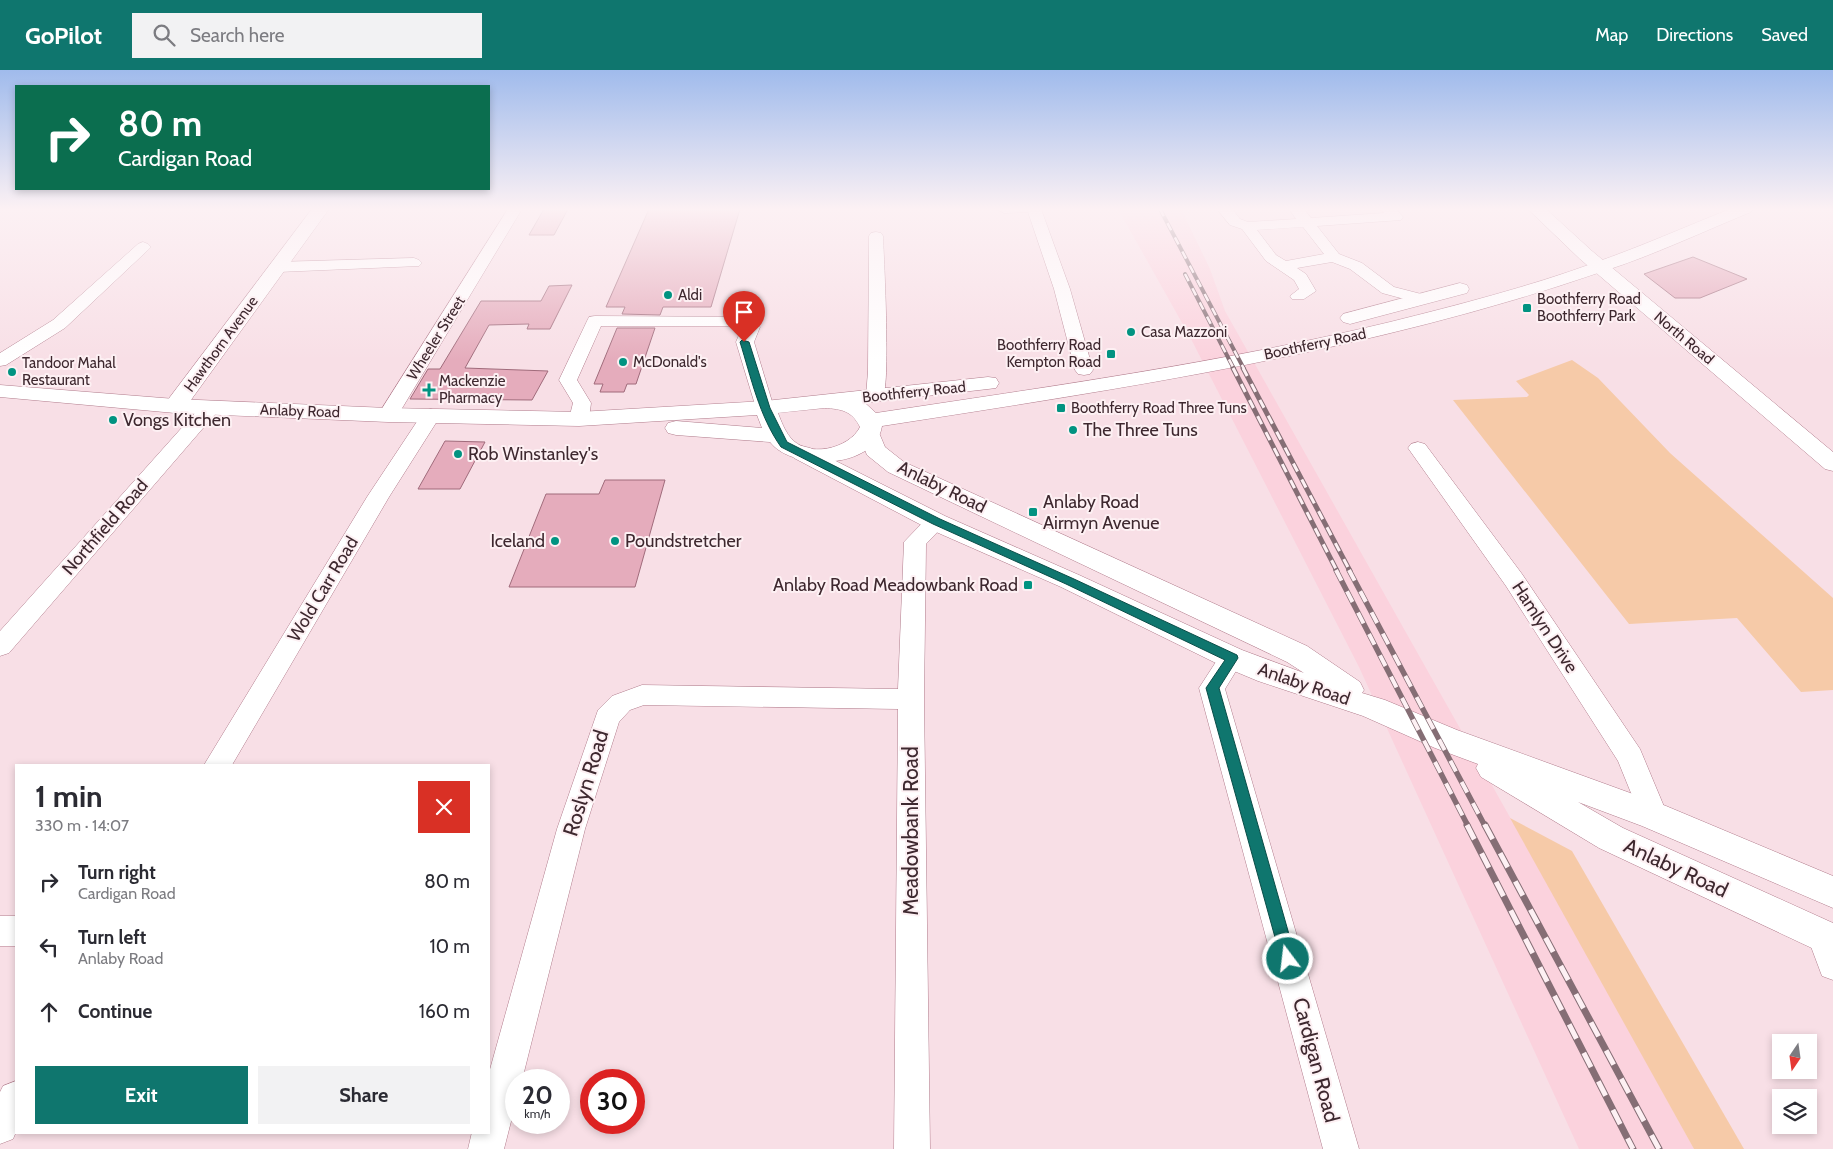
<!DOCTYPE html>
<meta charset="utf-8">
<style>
:root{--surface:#fff;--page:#f2f2f3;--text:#2b2b33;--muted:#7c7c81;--accent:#0f766e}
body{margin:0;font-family:Cabin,sans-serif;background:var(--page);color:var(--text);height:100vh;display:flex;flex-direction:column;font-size:19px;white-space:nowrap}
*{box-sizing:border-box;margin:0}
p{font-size:16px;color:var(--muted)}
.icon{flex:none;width:28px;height:28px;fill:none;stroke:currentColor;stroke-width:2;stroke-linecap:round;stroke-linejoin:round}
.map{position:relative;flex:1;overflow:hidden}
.drawer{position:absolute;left:15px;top:694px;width:475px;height:370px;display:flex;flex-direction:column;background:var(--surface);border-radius:0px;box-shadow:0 2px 8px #0003}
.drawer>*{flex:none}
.banner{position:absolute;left:15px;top:15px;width:475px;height:105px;border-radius:0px;box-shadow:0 2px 8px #0003;background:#0b6e4f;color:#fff;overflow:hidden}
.needle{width:32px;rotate:193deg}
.fabs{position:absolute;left:1772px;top:964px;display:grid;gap:10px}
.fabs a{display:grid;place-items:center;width:45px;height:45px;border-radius:0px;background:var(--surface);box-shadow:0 2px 8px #0003;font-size:25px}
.speed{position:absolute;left:505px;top:999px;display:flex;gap:10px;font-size:25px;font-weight:700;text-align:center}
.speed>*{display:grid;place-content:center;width:65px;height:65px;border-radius:50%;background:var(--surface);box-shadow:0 2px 8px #0003;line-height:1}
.speed small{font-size:12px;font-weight:400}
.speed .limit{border:8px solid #d22;background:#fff;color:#111}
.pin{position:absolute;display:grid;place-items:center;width:42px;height:42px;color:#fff;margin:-51px -21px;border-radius:50% 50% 50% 0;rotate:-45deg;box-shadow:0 0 5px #0007}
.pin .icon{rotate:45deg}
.me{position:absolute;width:55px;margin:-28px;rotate:345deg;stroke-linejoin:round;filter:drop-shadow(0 0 4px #0008)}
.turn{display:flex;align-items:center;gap:18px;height:105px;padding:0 20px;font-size:22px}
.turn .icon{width:65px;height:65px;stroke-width:2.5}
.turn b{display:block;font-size:35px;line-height:42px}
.round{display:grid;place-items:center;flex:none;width:52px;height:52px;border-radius:0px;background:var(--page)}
.summary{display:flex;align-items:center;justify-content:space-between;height:85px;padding:0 20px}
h1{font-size:30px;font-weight:700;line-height:38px}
.primary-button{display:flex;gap:10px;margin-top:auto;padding:10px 20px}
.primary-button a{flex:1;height:58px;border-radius:0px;background:var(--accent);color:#fff;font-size:20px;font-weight:700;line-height:58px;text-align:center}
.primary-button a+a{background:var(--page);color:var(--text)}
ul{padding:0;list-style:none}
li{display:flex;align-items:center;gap:15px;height:65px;padding:0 20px}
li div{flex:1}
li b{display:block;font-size:19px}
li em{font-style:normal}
header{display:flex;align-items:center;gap:30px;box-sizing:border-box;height:70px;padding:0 25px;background:var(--accent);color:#fff}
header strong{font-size:24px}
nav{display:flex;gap:28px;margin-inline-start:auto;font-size:18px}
.search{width:350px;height:45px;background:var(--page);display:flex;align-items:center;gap:12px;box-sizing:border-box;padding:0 18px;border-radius:0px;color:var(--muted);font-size:19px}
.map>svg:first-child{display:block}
.built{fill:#fbd2dd}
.green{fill:#f6caa8}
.building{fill:#e5acbc;stroke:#a06b7b}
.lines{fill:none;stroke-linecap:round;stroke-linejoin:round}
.street-casing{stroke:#b17c8c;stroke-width:1}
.secondary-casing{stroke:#b17c8c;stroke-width:1}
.primary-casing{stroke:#b17c8c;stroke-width:1}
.street{fill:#fff;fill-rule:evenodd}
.secondary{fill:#fff;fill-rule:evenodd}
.primary{fill:#fff;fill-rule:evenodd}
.rail-far3-casing{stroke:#856e75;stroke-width:4}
.rail-far2-casing{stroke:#856e75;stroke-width:5}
.rail-far1-casing{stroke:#856e75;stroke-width:5.5}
.rail-casing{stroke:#856e75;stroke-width:7}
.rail-far3{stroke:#fdf0f3;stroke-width:2.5;stroke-dasharray:8;stroke-linecap:butt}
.rail-far2{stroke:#fdf0f3;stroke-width:3;stroke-dasharray:9;stroke-linecap:butt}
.rail-far1{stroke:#fdf0f3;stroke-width:4;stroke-dasharray:12;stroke-linecap:butt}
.rail{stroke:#fdf0f3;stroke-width:5;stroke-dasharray:16;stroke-linecap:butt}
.route{fill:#0f766e;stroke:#0a4d48}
.poi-dot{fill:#019381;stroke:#fdf0f3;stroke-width:2}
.labels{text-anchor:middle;stroke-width:4;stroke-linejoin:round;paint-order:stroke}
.far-poi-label{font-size:15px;fill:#3e282f;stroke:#fdf0f3;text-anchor:start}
.far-street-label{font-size:15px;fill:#3e282f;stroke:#fdf0f3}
.poi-label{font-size:18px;fill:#3e282f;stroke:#fdf0f3;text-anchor:start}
.street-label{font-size:18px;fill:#3e282f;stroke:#fdf0f3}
.near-street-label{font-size:21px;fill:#3e282f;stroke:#fdf0f3}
</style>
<header>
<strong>GoPilot</strong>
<div class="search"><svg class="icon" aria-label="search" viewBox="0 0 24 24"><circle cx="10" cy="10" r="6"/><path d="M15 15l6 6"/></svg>Search here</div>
<nav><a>Map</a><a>Directions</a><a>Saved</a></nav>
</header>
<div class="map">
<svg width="1833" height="1079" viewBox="0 0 1833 1079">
<rect width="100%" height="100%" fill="#f8dfe6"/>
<path class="built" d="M1118 139H1181L1210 199 1225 241 1587 884 1694 1079H1579L1359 597 1190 267Z"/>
<g class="green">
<path d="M1572 290 1598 308 1670 383 1833 528V620L1801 622 1737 548 1629 554 1453 330 1527 327 1529 325 1516 311Z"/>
<path d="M1510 748 1572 781 1744 1079H1694Z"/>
</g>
<g class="building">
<path d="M544 139H568L554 165H529Z"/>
<path d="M649 139H740L711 237H663L660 245 622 244 625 237H606Z"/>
<path d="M1693 187 1747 209 1700 228H1675L1644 204Z"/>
<path d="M572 215 550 259H527L529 254 489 255 465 298 548 301 532 330 410 329 428 299H440L481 231H541L549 216Z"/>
<path d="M617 258H655L636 314H627L624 322H600L603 314H594Z"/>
<path d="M445 371 485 372 460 419H418Z"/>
<path d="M605 410H665L635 517H509L546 424H599Z"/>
</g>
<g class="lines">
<g class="street-casing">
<g id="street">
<path d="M508 139H522L398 345 395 349 388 351 381 349 378 345Z"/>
<path d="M997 139H1041L1070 219 1093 300 1090 304 1084 305 1078 304 1075 300 1054 219 1028 142 1004 143Z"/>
<path d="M1217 139H1232L1240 149 1248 152 1296 149 1289 139H1304L1311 148 1384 143 1381 139H1396L1403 147 1401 150 1317 156 1339 184 1362 193 1394 217 1429 226 1431 229 1429 232 1423 234 1382 223 1350 199 1332 192 1297 198 1306 204 1316 221 1304 229H1292L1290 226 1299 219 1294 210 1266 191 1242 159 1230 155ZM1303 157 1324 184 1286 191 1276 185 1257 160Z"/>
<path d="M876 162 881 163 883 166C884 191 891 317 882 330L875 332 868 330 866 326 868 301 869 166 871 163Z"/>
<path d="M143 172 148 174 151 177 148 180 65 258 6 295 0 296V283L53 250 138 174Z"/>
<path d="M414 188 419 190 422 193 419 196 278 202 272 200 270 197 272 194 278 192Z"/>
<path d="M595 246 751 247 760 257 754 272 774 338 772 342 765 344 758 342 756 338 736 272 742 258 740 256H601L577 310 591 333 589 349 586 353 579 355 572 353 569 349 573 333 559 310 587 251 589 247Z"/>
<path d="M210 332 217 334 219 338 217 342 9 583 0 586V561L203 334Z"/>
<path d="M431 339 438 341 441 345 389 427 232 695H204L367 427 424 341Z"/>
<path d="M1418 372 1425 374 1522 504 1640 679 1668 746 1664 755 1654 758 1644 755 1618 691 1506 516 1408 378 1411 374Z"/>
<path d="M936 445 944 447 947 452 926 474 924 629 930 1079H894L898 639 644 635 630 640 619 652 585 759 522 1010H516V1032L504 1079H468L472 1062H489V1003L557 759 598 640 612 626 642 615 898 619 904 472 928 447Z"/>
<path d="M1232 579 1241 581 1244 588 1225 619 1359 1079H1323L1199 618 1223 581Z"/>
<rect x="0" y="846" width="16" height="30"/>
<path d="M1823 851 1833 855V910L1822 906 1807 866 1812 856Z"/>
<path d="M16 1011V1062L13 1069 0 1074V1022L3 1016Z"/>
</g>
</g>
<g class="secondary-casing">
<g id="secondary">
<path d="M312 139H329L183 341 175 343 167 341 164 336 167 331Z"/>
<path d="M1528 139H1546L1592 181 1833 382V401L1825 399 1580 189Z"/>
<path d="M869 356 877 358 885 377 904 392 1307 576 1360 612 1364 620 1362 623 1385 630 1457 660 1666 736 1833 806V838L1642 756 1578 732 1623 758 1833 853V888L1599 778 1481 707 1476 698 1478 694 1435 678 1363 646 1258 611 1222 596 1061 517 927 458 794 388 790 383 794 378 802 376 810 378 945 446 1079 505 1242 580 1304 603 1287 592 888 402 867 385 858 363 861 358Z"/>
</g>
</g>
<g class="primary-casing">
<g id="primary">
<path d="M1730 139H1753L1751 142C1702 162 1654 185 1604 201 1370 282 1125 318 882 356 876 399 793 402 770 372L676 365 668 363 665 358 668 353 676 351 762 358 757 345 579 356 388 352 175 343 0 327V315L175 329 388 338 579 342 765 331 988 307 996 308 999 313 996 318 988 319 865 333 876 343C1047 317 1221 293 1390 252 1458 235 1528 217 1594 193 1640 177 1685 157 1730 139ZM825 338C842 339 852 341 860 357 849 379 807 389 790 367 785 361 781 351 778 343Z"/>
<path d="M1460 213 1467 215 1469 219 1467 223 1350 254 1343 252 1340 248 1343 244Z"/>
</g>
</g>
<use href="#street" class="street"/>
<use href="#secondary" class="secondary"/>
<use href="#primary" class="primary"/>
<g class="rail-far3-casing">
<g id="rail-far3">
<path d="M1160 139 1244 299"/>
<path d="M1185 204 1234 299"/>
</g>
</g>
<g class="rail-far2-casing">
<g id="rail-far2">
<path d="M1233 298 1337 501"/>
<path d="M1243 298 1350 501"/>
</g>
</g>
<g class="rail-far1-casing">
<g id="rail-far1">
<path d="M1336 500 1468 756"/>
<path d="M1349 500 1485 756"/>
</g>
</g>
<g class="rail-casing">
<g id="rail">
<path d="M1467 755 1633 1079"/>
<path d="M1485 755 1659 1079"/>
</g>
</g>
<use href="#rail-far3" class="rail-far3"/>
<use href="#rail-far2" class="rail-far2"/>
<use href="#rail-far1" class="rail-far1"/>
<use href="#rail" class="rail"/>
</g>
<linearGradient id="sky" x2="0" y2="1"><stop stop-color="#a0bbec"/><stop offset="0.48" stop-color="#fcf1f4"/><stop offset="1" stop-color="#fcf1f4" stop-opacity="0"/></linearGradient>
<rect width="1833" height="290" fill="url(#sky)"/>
<path class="route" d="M742 270 749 272 770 338 787 372 940 449 1074 509 1237 585 1238 588 1219 618 1296 889 1294 894 1288 896 1283 894 1281 889 1206 618 1225 590 1066 514 933 454 781 377C759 346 751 307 740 272Z"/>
<g class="poi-dot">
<circle cx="668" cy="225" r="5"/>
<rect x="1522" y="233" width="10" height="10" rx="2.5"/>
<circle cx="1131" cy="262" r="5"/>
<rect x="1106" y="279" width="10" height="10" rx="2.5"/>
<circle cx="623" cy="292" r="5"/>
<circle cx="12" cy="302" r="5"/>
<path d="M426.5 312.5h5v5h5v5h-5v5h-5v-5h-5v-5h5z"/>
<rect x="1056" y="333" width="10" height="10" rx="2.5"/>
<circle cx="113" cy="350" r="5"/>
<circle cx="1073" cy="360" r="5"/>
<circle cx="458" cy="384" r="5"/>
<rect x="1028" y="437" width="10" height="10" rx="2.5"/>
<circle cx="555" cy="471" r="5"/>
<circle cx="615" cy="471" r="5"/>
<rect x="1023" y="510" width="10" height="10" rx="2.5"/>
</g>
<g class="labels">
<g class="far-poi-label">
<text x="678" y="230">Aldi</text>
<text x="1537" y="234">Boothferry Road<tspan x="1537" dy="17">Boothferry Park</tspan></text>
<text x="1141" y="267">Casa Mazzoni</text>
<text x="1101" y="280" text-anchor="end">Boothferry Road<tspan x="1101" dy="17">Kempton Road</tspan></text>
<text x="633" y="297">McDonald's</text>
<text x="22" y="298">Tandoor Mahal<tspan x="22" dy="17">Restaurant</tspan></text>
<text x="439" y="316">Mackenzie<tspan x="439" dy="17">Pharmacy</tspan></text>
<text x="1071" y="343">Boothferry Road Three Tuns</text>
</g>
<g class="far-street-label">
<text transform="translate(436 268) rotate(-58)" y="5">Wheeler Street</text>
<text transform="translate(1684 268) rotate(40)" y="5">North Road</text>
<text transform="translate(221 274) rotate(-54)" y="5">Hawthorn Avenue</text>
<text transform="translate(1315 274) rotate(-12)" y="5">Boothferry Road</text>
<text transform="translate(914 322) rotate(-6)" y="5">Boothferry Road</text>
<text transform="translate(300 341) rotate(2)" y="5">Anlaby Road</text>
</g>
<g class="poi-label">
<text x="123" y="356">Vongs Kitchen</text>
<text x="1083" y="366">The Three Tuns</text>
<text x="468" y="390">Rob Winstanley's</text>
<text x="1043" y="438">Anlaby Road<tspan x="1043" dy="21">Airmyn Avenue</tspan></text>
<text x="545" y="477" text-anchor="end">Iceland</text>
<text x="625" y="477">Poundstretcher</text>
<text x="1018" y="521" text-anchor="end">Anlaby Road Meadowbank Road</text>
</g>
<g class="street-label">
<text transform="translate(942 417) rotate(26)" y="6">Anlaby Road</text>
<text transform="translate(105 457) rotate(-49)" y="6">Northfield Road</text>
<text transform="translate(323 519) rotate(-59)" y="6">Wold Carr Road</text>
<text transform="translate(1545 557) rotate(57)" y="6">Hamlyn Drive</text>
<text transform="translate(1304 614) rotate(19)" y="6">Anlaby Road</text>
</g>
<g class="near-street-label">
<text transform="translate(586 713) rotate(-73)" y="7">Roslyn Road</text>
<text transform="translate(911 761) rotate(-90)" y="7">Meadowbank Road</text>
<text transform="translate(1676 798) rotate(25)" y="7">Anlaby Road</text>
<text transform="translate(1316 990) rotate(75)" y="7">Cardigan Road</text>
</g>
</g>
</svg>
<div class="fabs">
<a><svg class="needle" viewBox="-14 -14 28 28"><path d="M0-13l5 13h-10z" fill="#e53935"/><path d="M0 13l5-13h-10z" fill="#7c7c81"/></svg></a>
<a><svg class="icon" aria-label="layers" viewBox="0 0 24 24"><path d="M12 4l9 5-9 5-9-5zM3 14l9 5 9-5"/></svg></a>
</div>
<div class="speed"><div>20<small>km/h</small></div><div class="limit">30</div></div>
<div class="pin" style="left:744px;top:272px;background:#d93025"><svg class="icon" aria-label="arrive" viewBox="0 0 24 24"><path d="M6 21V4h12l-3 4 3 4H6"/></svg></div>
<svg class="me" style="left:1288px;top:889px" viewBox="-20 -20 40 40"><circle r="17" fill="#0f766e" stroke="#fff" stroke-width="3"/><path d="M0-11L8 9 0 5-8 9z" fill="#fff"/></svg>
<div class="banner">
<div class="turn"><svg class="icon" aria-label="right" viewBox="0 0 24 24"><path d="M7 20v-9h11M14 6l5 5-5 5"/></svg><div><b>80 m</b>Cardigan Road</div></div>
</div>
<section class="drawer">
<div class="summary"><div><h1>1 min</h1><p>330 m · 14:07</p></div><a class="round" style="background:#d93025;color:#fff"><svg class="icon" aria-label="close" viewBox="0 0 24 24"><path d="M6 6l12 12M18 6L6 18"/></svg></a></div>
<ul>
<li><svg class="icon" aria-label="right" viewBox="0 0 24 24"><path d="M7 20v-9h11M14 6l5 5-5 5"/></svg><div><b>Turn right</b><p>Cardigan Road</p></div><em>80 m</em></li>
<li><svg class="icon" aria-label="left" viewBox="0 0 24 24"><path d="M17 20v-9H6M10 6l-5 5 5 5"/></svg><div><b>Turn left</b><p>Anlaby Road</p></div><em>10 m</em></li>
<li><svg class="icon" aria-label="ahead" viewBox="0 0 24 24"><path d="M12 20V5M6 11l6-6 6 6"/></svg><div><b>Continue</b></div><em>160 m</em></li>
</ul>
<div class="primary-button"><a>Exit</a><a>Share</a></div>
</section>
</div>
